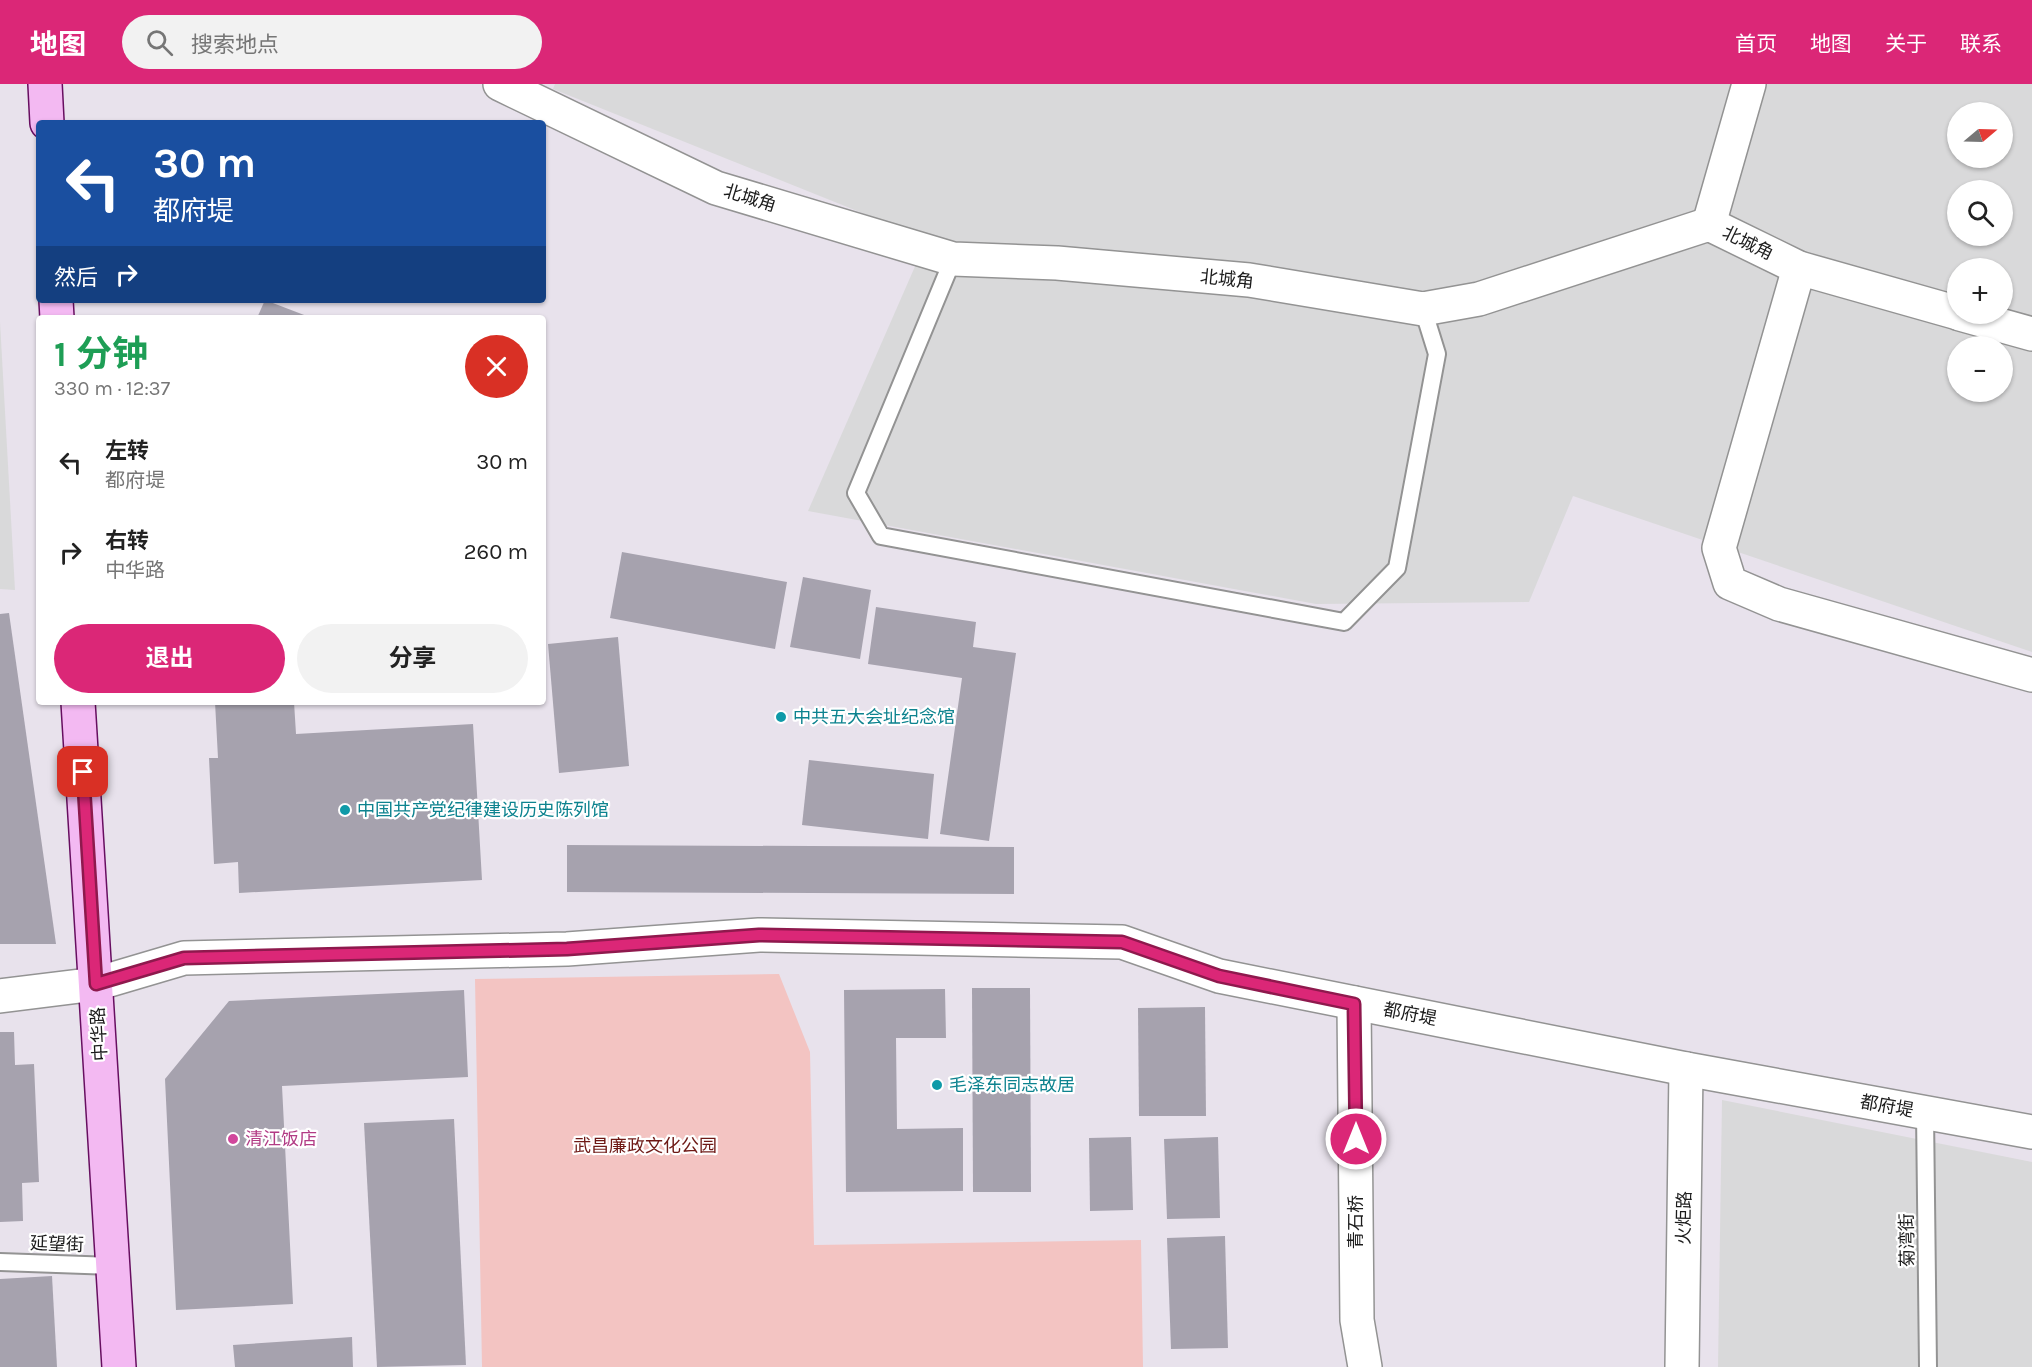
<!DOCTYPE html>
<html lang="zh">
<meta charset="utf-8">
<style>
:root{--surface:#fff;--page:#f2f2f2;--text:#222;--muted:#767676;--accent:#db2777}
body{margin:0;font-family:Karla,"Noto Sans SC",sans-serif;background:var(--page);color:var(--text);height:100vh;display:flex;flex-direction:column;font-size:22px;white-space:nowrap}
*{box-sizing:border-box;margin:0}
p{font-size:20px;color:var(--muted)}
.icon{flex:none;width:33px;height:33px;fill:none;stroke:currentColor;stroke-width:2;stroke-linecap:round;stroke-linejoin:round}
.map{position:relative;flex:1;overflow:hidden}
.sheet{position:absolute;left:36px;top:231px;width:510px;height:390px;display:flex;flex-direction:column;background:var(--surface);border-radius:6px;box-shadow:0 2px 4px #0004}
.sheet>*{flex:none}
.hud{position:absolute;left:36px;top:36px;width:510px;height:183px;border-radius:6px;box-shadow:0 2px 4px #0004;background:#1a4fa0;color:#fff;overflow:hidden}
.needle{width:39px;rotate:71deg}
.buttons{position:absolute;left:1947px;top:18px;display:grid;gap:12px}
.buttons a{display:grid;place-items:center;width:66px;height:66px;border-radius:50%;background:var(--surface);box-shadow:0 2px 4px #0004;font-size:30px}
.pin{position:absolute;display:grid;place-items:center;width:51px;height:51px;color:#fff;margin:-26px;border-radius:12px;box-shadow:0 3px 9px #0006}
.me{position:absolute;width:66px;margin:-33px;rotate:0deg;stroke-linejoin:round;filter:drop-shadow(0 0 4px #0008)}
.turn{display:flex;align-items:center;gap:21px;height:126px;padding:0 18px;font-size:27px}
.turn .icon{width:78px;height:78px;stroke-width:2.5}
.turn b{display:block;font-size:42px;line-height:51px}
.then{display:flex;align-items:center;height:57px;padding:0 18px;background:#0003;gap:12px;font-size:22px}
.round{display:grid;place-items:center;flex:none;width:63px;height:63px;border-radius:32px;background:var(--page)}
.overview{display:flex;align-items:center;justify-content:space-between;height:102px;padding:0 18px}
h1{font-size:36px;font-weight:700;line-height:45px;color:#1e9e55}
.primary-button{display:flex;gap:12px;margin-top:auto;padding:12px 18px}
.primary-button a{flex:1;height:69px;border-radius:36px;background:var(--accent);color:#fff;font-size:24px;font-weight:700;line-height:69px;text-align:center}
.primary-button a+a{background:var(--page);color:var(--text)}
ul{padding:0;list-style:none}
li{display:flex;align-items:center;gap:18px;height:90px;padding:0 18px}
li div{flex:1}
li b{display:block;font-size:22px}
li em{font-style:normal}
header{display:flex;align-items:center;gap:36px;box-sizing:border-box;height:84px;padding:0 30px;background:var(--accent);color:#fff}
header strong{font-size:28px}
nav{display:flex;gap:33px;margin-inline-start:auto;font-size:21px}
.search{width:420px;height:54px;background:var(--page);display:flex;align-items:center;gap:15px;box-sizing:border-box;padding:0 21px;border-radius:33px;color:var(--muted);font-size:22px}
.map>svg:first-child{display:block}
.residential{fill:#d9d9da;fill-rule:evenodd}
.park{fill:#f3c4c2}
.building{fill:#a6a2ae}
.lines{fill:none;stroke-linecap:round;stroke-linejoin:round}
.lane-casing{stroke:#939393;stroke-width:20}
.street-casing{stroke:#939393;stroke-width:36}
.secondary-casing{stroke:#670e60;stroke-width:36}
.lane{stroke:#fff;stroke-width:16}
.street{stroke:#fff;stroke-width:33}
.secondary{stroke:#f3b9f2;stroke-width:33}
.route-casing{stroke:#8e194d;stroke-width:15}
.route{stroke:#db2777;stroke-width:10}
.culture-dot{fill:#0f9aa8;stroke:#fff;stroke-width:2}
.hotel-dot{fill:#d1479c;stroke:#fff;stroke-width:2}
.labels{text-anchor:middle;stroke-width:4.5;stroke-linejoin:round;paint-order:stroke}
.street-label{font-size:18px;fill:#1c1c1c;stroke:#fff}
.culture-label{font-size:18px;fill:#0d838f;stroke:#fff;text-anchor:start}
.hotel-label{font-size:18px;fill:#b23c85;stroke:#fff;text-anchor:start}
.park-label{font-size:18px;fill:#6e1915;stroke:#fff}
</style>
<header>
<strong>地图</strong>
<div class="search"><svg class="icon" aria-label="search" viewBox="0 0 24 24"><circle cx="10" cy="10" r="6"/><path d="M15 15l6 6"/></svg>搜索地点</div>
<nav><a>首页</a><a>地图</a><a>关于</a><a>联系</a></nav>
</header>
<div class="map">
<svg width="2032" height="1283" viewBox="0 0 2032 1283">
<rect width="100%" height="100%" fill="#e8e2ec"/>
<g class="residential">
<path d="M555 0H2032V568L1573 412 1529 518 1316 520 808 427 927 155 553 5ZM1958 28H2002V74H1958ZM1958 106H2002V152H1958ZM1958 184H2002V230H1958ZM1958 262H2002V308H1958Z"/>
<path d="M0 238 15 506 0 505Z"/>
<path d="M1722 1016 2032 1078V1283H1718Z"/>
</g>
<path class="park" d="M779 890 810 968 814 1161 1141 1156 1143 1283H482L475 895Z"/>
<g class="building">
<path d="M265 216 312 234H257Z"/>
<path d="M622 468 787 498 775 565 610 534Z"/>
<path d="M803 493 871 506 860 575 790 563Z"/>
<path d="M876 523 976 538 973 563 1016 569 989 757 940 750 962 594 868 580Z"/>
<path d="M9 529 56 860H0V530Z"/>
<path d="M618 553 629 682 559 689 548 560Z"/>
<path d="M215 618H294L296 650 473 640 482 796 239 809 238 778 214 780 209 674H218Z"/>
<path d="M809 676 934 690 928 755 802 741Z"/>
<path d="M567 761 1014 763V810L567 808Z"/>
<path d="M972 904H1030L1031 1108H973Z"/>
<path d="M945 905 946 954H896L897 1045 963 1044V1107L846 1108 844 906Z"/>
<path d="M464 906 468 993 282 1002 293 1220 176 1226 165 995 229 917Z"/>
<path d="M1205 923 1206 1032H1139L1138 924Z"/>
<path d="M0 948H14L15 981 34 980 39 1098 22 1099 23 1137 0 1138Z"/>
<path d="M454 1035 466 1281 377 1283 364 1039Z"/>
<path d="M1131 1053 1133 1126 1090 1127 1089 1054Z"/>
<path d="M1218 1053 1220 1134 1167 1135 1164 1055Z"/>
<path d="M1225 1152 1228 1264 1171 1265 1167 1154Z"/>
<path d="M52 1192 57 1283H0V1195Z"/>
<path d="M352 1253 353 1283H235L233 1261Z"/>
</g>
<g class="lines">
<g class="lane-casing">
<g id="lane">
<path d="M953 175 856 409 881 452 1344 538 1397 484 1437 270 1423 225"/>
<path d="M1925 1029 1928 1283"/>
<path d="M0 1178 113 1182"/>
</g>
</g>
<g class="street-casing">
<g id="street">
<path d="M500 0 716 104 953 175 1057 179 1249 196 1423 225 1479 215 1709 140 1799 184 1958 229"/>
<path d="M1709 140 1749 0"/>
<path d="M1799 184 1719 464 1730 499 1779 520 2032 591"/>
<path d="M1960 230 2032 250"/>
<path d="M0 912 96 900 184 874 567 865 759 851 1122 858 1219 892 1686 985 2032 1048"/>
<path d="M1354 919 1357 1236 1365 1283"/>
<path d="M1682 1283 1686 985"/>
</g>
</g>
<g class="secondary-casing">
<g id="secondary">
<path d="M45 0 47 39"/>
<path d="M56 216 57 234"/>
<path d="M78 618 119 1283"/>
</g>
</g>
<use href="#lane" class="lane"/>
<use href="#street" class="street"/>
<use href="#secondary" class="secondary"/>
</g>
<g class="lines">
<g class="route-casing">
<path id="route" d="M83 688 96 900 184 874 567 865 759 851 1122 858 1219 892 1354 920 1356 1055"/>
</g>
<use href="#route" class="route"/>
</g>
<g class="culture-dot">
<circle cx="781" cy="633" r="6"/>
<circle cx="345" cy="726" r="6"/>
<circle cx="937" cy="1001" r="6"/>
</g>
<circle class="hotel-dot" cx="233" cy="1055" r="6"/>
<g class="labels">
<g class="street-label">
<text transform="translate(750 114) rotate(17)" y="6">北城角</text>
<text transform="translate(1748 159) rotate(26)" y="6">北城角</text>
<text transform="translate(1227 195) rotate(6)" y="6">北城角</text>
<text transform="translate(1410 930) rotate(11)" y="6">都府堤</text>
<text transform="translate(99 950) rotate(-93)" y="6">中华路</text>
<text transform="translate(1887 1022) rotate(10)" y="6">都府堤</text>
<text transform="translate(1684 1134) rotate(-89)" y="6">火炬路</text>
<text transform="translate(1356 1138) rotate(-90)" y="6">青石桥</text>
<text transform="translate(1907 1156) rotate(-91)" y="6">菊湾街</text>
<text transform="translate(57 1160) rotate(2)" y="6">延望街</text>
</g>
<g class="culture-label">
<text x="793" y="639">中共五大会址纪念馆</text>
<text x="357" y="732">中国共产党纪律建设历史陈列馆</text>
<text x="949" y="1007">毛泽东同志故居</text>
</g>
<g class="hotel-label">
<text x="245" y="1061">清江饭店</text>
</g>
<g class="park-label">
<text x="645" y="1068">武昌廉政文化公园</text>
</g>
</g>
</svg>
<div class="buttons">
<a><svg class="needle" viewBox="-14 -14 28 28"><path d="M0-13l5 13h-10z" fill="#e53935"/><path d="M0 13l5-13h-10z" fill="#767676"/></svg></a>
<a><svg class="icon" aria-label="search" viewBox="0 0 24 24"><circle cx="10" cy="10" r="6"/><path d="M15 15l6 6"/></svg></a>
<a>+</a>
<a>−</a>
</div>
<div class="pin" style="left:83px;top:688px;background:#d93025"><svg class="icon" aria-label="arrive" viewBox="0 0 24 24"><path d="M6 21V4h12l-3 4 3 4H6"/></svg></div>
<svg class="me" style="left:1356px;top:1055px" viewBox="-20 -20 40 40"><circle r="17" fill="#db2777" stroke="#fff" stroke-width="3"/><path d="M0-11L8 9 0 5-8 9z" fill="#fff"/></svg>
<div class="hud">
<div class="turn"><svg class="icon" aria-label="left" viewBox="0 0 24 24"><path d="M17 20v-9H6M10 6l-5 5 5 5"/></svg><div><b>30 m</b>都府堤</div></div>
<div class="then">然后<svg class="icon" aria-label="right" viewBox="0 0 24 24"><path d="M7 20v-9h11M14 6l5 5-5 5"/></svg></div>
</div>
<section class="sheet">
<div class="overview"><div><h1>1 分钟</h1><p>330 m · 12:37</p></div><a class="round" style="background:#d93025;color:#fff"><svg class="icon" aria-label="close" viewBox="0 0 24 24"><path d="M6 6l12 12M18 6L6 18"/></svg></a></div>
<ul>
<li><svg class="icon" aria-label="left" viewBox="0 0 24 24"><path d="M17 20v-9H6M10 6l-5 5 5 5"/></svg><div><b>左转</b><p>都府堤</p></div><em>30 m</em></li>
<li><svg class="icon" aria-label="right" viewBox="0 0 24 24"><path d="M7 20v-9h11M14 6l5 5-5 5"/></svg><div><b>右转</b><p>中华路</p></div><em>260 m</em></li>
</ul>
<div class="primary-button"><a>退出</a><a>分享</a></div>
</section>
</div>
